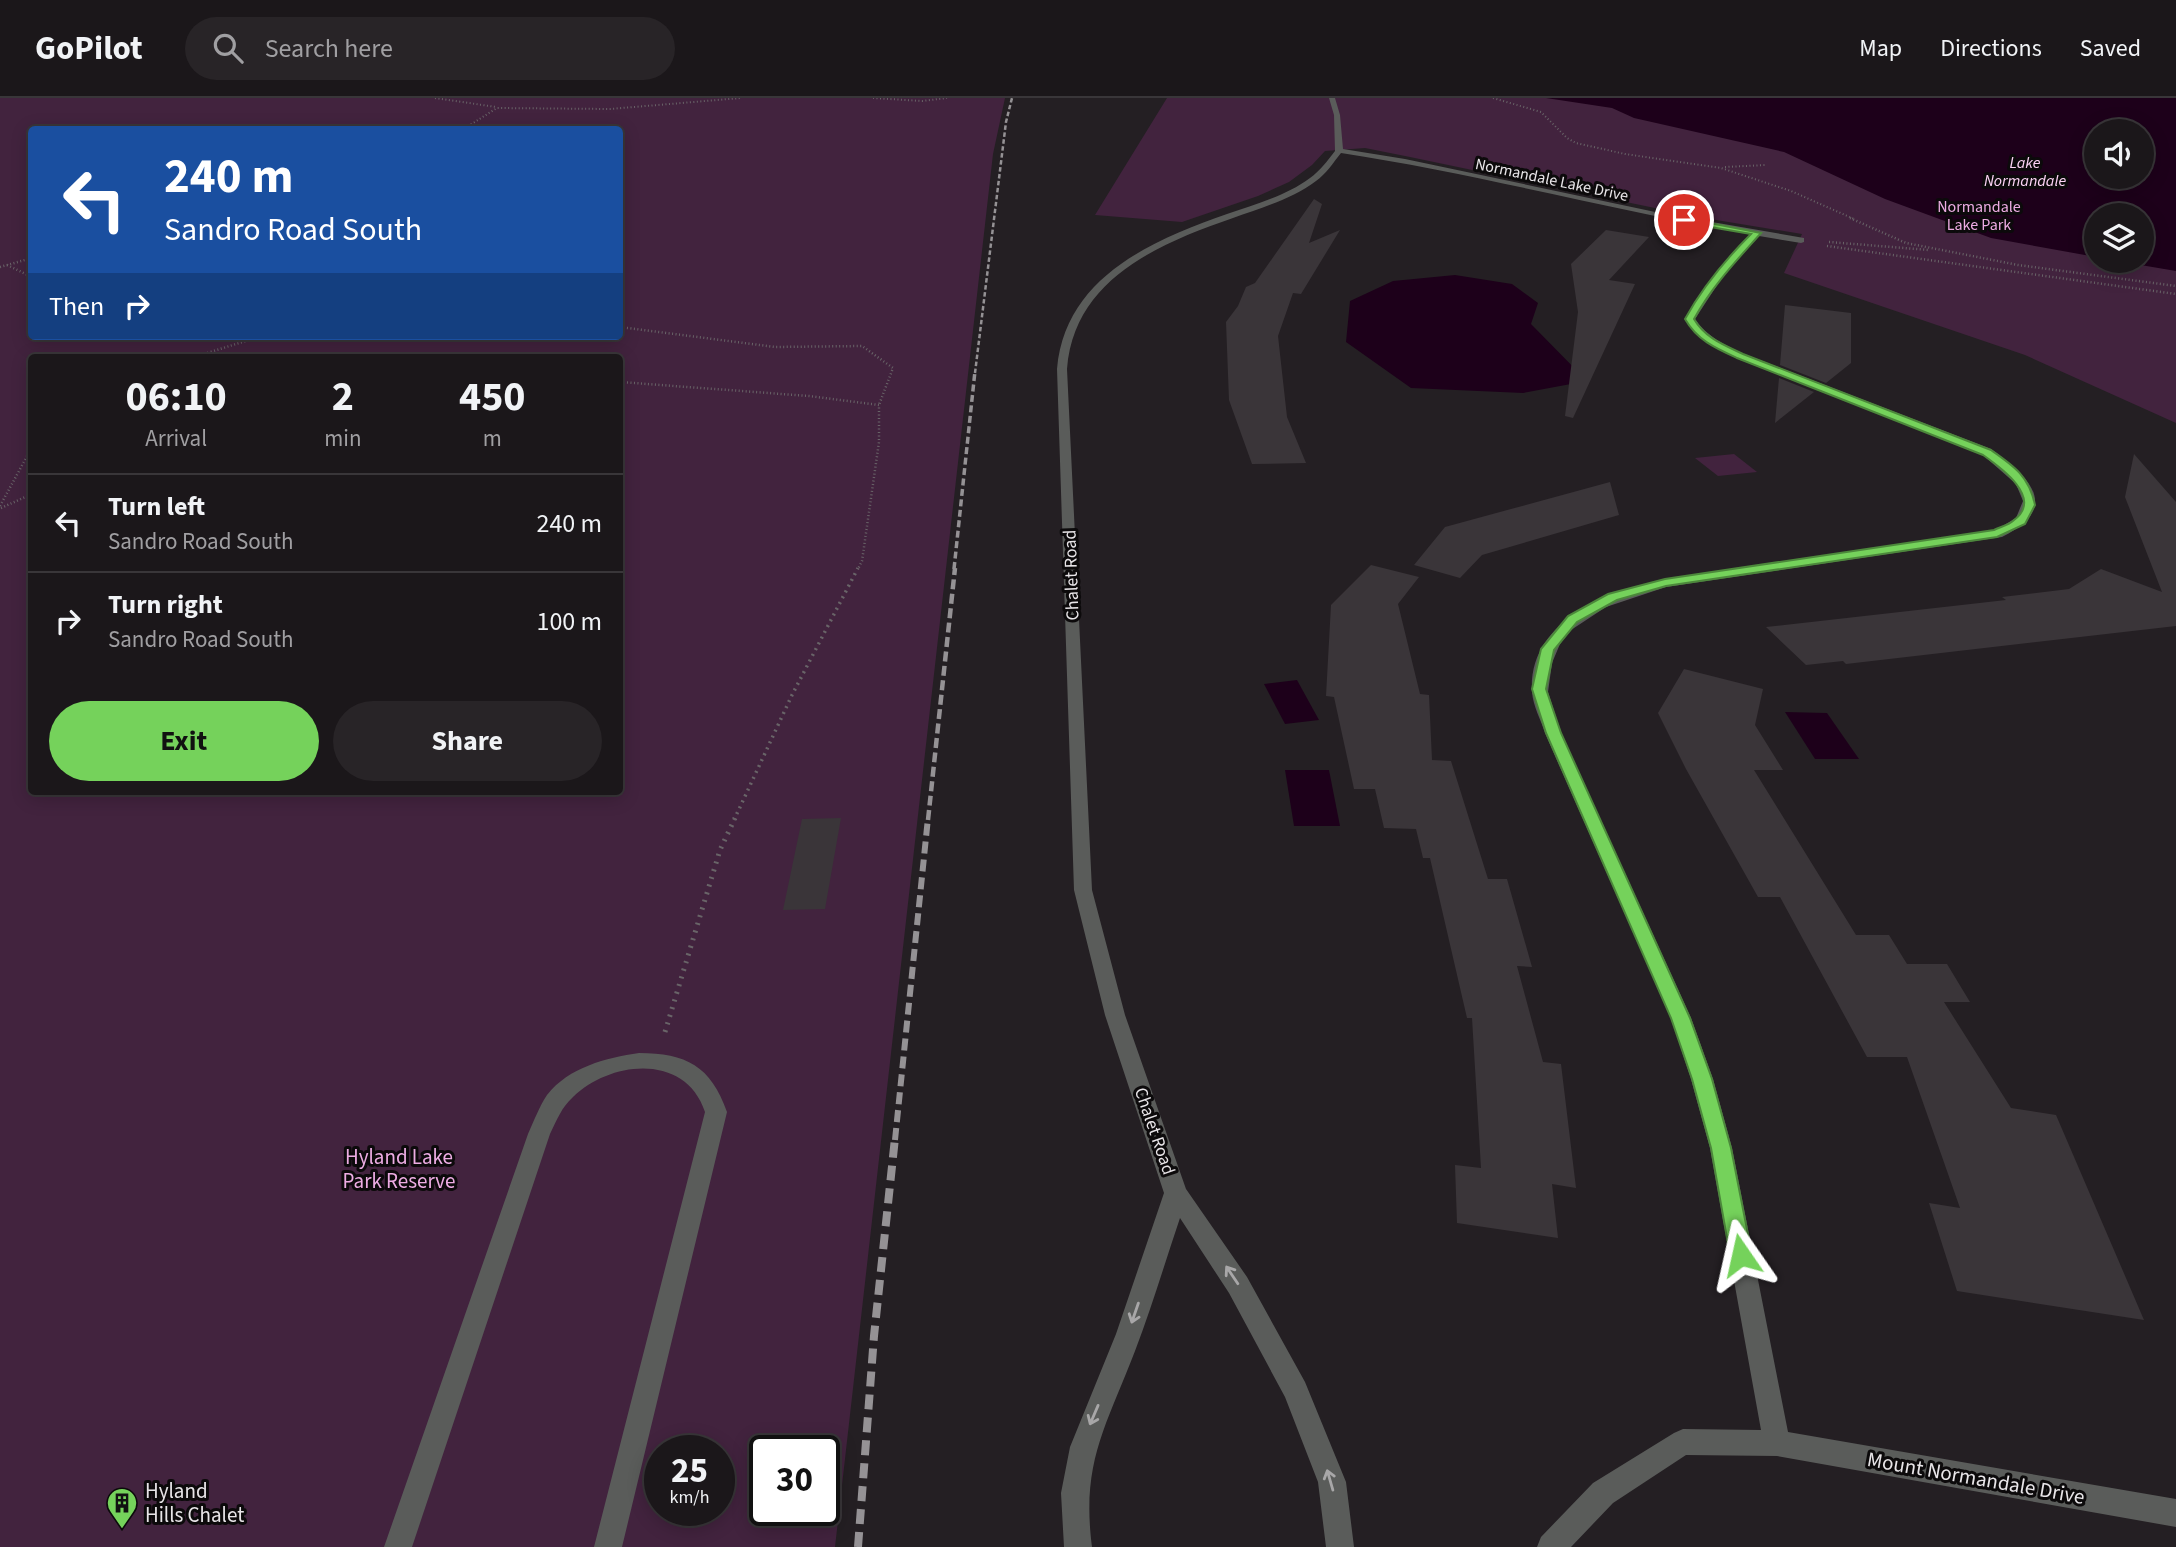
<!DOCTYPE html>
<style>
:root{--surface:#1b171a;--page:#282427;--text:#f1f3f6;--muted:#a09fa2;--line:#393639;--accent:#75d25b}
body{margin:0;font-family:"Source Sans 3",sans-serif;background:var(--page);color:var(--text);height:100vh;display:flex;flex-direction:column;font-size:26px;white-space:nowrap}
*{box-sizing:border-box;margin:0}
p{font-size:23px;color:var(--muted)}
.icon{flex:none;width:38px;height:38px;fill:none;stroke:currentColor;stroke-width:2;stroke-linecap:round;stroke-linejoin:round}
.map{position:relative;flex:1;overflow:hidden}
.side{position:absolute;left:28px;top:256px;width:595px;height:441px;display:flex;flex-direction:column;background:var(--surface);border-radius:7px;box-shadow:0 4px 18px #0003,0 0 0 2px var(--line)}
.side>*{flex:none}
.hud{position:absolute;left:28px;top:28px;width:595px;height:214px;border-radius:7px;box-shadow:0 4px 18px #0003,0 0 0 2px var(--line);background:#1a4fa0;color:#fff;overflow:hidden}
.buttons{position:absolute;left:2084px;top:21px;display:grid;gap:14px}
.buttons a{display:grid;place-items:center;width:70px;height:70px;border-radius:50%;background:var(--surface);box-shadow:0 4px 18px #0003,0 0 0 2px var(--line);font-size:35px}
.speed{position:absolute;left:644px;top:1337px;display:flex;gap:14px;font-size:35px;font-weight:700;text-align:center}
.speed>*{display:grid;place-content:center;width:91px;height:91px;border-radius:50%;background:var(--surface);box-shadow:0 4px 18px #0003,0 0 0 2px var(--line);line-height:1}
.speed small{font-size:18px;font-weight:400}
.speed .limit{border:4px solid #111;border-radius:10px;background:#fff;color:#111}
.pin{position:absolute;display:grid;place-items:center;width:60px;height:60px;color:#fff;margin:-30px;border:4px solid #fff;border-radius:50%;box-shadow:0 2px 7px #0007}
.me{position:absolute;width:77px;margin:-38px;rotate:349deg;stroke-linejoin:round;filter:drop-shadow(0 0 5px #0008)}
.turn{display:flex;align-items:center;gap:24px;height:147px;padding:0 21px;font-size:32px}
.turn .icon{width:91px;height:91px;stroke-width:2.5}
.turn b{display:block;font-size:49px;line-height:60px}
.then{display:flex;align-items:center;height:66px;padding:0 21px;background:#0003;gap:14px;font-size:26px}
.eta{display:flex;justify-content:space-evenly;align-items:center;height:119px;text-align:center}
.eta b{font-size:42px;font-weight:700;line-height:49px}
.button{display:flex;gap:14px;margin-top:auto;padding:14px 21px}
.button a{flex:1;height:80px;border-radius:42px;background:var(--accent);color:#111;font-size:28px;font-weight:700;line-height:80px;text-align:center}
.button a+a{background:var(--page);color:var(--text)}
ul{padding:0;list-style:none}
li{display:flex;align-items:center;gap:21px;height:98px;padding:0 21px;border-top:2px solid var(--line)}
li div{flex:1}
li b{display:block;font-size:26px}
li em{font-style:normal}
header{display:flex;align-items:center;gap:42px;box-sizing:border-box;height:98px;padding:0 35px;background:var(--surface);border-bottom:2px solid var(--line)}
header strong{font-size:33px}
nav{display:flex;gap:38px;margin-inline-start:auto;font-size:24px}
.search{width:490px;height:63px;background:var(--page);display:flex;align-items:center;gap:18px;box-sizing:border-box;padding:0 24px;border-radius:38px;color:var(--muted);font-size:26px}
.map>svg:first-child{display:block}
.green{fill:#42233e;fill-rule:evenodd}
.water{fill:#1d001a;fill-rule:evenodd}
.building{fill:#3a3539}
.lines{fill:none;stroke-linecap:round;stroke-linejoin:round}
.path-far3{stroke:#696468;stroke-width:2;stroke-dasharray:1 2.5;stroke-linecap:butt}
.path-far2{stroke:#696468;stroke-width:2.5;stroke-dasharray:1 2.5;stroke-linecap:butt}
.path-far1{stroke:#696468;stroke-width:3.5;stroke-dasharray:2 4.5;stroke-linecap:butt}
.path{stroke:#696468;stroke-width:5;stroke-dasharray:2 6;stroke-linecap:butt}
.minor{fill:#5a5c5a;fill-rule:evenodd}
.rail-far4{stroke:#959295;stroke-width:2.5;stroke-dasharray:4.5 2.5;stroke-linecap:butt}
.rail-far3{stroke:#959295;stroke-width:3.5;stroke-dasharray:7 3.5;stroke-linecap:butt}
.rail-far2{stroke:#959295;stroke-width:4.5;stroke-dasharray:10 4.5;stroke-linecap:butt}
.rail-far1{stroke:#959295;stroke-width:6;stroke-dasharray:12 6;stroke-linecap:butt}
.rail{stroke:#959295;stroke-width:8;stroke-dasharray:15 8;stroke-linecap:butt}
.oneway{stroke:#a8a7a8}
.route{fill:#75d25b;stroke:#4c883b;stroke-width:2}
.labels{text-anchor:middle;stroke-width:6;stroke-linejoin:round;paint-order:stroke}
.far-water-label{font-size:16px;font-style:italic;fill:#fdd4f6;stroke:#0c0a0b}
.far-street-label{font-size:16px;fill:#e8e5e8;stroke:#0c0a0b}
.far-park-label{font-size:16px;fill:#edace3;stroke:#0c0a0b}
.street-label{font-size:18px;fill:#e8e5e8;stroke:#0c0a0b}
.near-park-label{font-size:21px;fill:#edace3;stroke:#0c0a0b}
.near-street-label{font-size:21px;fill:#e8e5e8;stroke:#0c0a0b}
.near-poi-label{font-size:21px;fill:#e8e5e8;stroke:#0c0a0b;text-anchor:start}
</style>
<header>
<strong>GoPilot</strong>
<div class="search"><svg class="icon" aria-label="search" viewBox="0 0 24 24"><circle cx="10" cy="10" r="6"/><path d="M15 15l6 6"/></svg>Search here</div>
<nav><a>Map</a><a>Directions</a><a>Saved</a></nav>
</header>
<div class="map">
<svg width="2176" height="1449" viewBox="0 0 2176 1449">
<rect width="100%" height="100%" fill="#241f23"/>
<g class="green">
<path d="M0 0H1005L993 56 835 1449H0ZM32 32H620V238H32ZM32 259H620V693H32ZM660 1353H719V1412H660ZM765 1353H824V1412H765Z"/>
<path d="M1167 0H2176V325L2025 257 1784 175 1802 136 1698 119 1410 59 1365 50 1325 53 1312 67 1289 84 1258 98 1182 124 1095 117ZM2096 33H2142V79H2096ZM2096 117H2142V163H2096Z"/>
<path d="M1734 356 1757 374 1718 378 1695 360Z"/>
</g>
<g class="water">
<path d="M1546 0H2176V173L2117 163H2142V117H2096V159L1991 140 1885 101 1784 54 1634 20 1612 10ZM2096 33H2142V79H2096Z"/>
<path d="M1455 177 1512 186 1538 205 1531 226 1587 283 1523 295 1411 290 1346 244 1350 203 1393 183Z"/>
<path d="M1297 582 1319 622 1285 626 1264 586Z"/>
<path d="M1785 614 1827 615 1859 661H1815Z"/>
<path d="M1285 672H1329L1340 728H1294Z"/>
</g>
<g class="building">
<path d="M1314 101 1322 106 1309 145 1340 132 1301 196 1293 195 1278 238 1287 319 1306 365 1252 366 1229 302 1226 224 1238 208 1246 189 1255 185Z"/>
<path d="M1606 132 1649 139 1609 182 1635 186 1573 320 1565 318 1578 214 1571 166Z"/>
<path d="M1785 207 1851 215V265L1826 285 1780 267Z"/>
<path d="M1779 280 1814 294 1775 325Z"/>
<path d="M2134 356 2176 404V528L1846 566 1843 563 1806 567 1766 529 2006 502 2002 499 2069 491 2101 471 2162 494 2125 399Z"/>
<path d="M1610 384 1619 417 1482 457 1460 480 1414 467 1445 429Z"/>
<path d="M1371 467 1419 479 1398 506 1420 596 1429 597 1432 662 1451 663 1488 781H1507L1532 869 1517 868 1543 964 1561 966 1576 1090 1552 1086 1558 1140 1457 1125 1455 1067 1481 1070 1472 920H1467L1430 760H1423L1416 731 1384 730 1375 691H1354L1334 599 1326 598 1331 507Z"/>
<path d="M1684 571 1763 591 1755 627 1783 672H1754L1856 837H1889L1907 866H1947L1970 904H1944L2011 1010 2056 1017 2144 1222 1957 1193 1929 1105 1960 1110 1907 959H1867L1780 799H1758L1686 671 1658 615Z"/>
<path d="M841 720 825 811 783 812 802 721Z"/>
</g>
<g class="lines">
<g class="path-far3">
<path d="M435 0 496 9"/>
<path d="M873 0 922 3 947 0"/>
<path d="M1493 0 1541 14 1567 40 1576 45 1625 56 1721 70 1791 93 1854 121"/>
<path d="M462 32 497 10 610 11 741 0"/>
<path d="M1725 69 1766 67"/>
</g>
<g class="path-far2">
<path d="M1850 120 1906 145 2018 167 2176 188"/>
<path d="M1829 144 1929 152"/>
<path d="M1827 148 2176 196"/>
<path d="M7 167 32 179"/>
<path d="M0 169 32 160"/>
<path d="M620 229 775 249 862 248 893 270 879 307"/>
<path d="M194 259 262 238"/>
<path d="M620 284 809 298 879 307V344L862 463 858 471"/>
<path d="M0 408 32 349"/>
<path d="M1 410 32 396"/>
</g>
<path class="path-far1" d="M734 722 792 597 858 470"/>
<path class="path" d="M665 934 720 752 735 720"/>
<g class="minor">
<path d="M1329 0H1335L1340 17 1343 51 1405 61 1660 115 1804 140V144L1801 145 1759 138 1723 178 1695 221C1707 239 1725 247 1744 256L1991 351C2031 380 2061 410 2002 439L1666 489 1606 509 1571 532 1560 546 1552 565 1548 594 1561 635 1691 920 1713 981 1732 1050 1788 1334 2176 1401V1429L1777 1358 1686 1357 1613 1405 1571 1449H1537L1541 1439 1593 1385 1674 1335 1683 1331 1761 1332 1710 1050 1691 981 1671 920 1545 635C1541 622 1533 608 1532 594 1528 521 1609 495 1665 481L1994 433 2016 420 2023 403 2016 386 1983 357 1736 260 1702 241 1685 221 1717 174 1751 136C1614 113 1479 76 1341 55 1333 65 1326 76 1316 83 1292 101 1261 110 1233 120 1158 146 1074 181 1067 271L1092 792 1125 917 1186 1091 1247 1179 1305 1284 1346 1384 1354 1449H1326L1318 1384 1285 1299 1229 1195 1180 1120C1165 1164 1152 1209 1135 1253 1106 1329 1081 1364 1092 1449H1064L1061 1395 1070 1349 1116 1236 1164 1095 1105 917 1074 792 1057 271C1065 180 1150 143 1227 116 1255 106 1286 98 1310 80 1320 73 1328 62 1335 53L1334 17Z"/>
<path d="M639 955C686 955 711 968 727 1014L622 1449H594L705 1014C686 955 611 962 573 999 561 1010 557 1022 550 1036L412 1449H384L528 1036C534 1023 539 1009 547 997 569 969 606 960 639 955Z"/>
</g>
<path class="rail-far4" d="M975 275 1006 24 1012 0"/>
<path class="rail-far3" d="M954 471 975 273"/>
<path class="rail-far2" d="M928 722 955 470"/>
<path class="rail-far1" d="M895 1042 928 720"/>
<path class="rail" d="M858 1449 874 1238 895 1040"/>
</g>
<defs><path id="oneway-shaft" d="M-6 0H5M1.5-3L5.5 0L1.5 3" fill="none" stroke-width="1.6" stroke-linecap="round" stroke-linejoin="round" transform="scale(1.75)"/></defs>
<g class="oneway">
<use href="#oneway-shaft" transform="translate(1232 1177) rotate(-124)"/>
<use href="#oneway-shaft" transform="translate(1135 1215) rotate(109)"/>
<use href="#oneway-shaft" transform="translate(1094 1317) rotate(113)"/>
<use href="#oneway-shaft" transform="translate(1330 1382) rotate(-106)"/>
</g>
<path class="route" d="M1684 120 1761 135C1737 162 1712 188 1694 221 1705 240 1724 247 1743 256L1991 352C2014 368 2029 378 2035 407L2025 426 1997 439 1666 488 1617 502 1577 524 1554 552 1546 591 1561 635 1690 920 1712 981 1731 1050 1752 1157 1749 1164 1741 1167 1733 1164 1730 1157 1711 1050 1692 981 1671 920 1546 635 1532 591 1541 551 1568 518 1608 496 1665 481 1994 432C2000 429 2009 427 2014 422 2044 400 2000 369 1983 357L1737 260C1715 250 1697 242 1685 221 1702 190 1726 161 1751 136L1681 124Z"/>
<defs>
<g id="building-pin" transform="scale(1.575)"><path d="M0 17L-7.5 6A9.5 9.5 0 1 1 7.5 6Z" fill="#75d25b" stroke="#0c0a0b"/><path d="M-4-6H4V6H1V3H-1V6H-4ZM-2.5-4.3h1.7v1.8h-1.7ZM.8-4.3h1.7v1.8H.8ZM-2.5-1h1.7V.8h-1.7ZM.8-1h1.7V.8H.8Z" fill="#111"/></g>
</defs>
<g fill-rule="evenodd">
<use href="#building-pin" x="122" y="1405"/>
</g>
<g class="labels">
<g class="far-water-label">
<text x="2025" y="70">Lake<tspan x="2025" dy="18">Normandale</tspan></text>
</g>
<g class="far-street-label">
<text transform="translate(1552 81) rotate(12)" y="6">Normandale Lake Drive</text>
</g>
<g class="far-park-label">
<text x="1979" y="114">Normandale<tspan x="1979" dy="18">Lake Park</tspan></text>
</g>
<g class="street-label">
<text transform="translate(1071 477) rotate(-92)" y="6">Chalet Road</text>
<text transform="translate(1155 1033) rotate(71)" y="6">Chalet Road</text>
</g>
<g class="near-park-label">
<text x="399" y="1066">Hyland Lake<tspan x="399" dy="24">Park Reserve</tspan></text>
</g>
<g class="near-street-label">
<text transform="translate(1976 1380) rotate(10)" y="7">Mount Normandale Drive</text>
</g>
<g class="near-poi-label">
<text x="145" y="1400">Hyland<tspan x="145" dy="24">Hills Chalet</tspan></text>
</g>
</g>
</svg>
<div class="buttons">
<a><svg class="icon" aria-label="sound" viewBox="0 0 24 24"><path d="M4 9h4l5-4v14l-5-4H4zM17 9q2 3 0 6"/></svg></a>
<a><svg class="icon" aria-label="layers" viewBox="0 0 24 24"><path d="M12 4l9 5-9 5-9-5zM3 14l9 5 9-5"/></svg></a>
</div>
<div class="speed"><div>25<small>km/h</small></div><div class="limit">30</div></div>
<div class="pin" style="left:1684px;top:122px;background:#d93025"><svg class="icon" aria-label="arrive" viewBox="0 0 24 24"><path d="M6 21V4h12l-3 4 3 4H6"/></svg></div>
<svg class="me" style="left:1741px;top:1157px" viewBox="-20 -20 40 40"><path d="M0-17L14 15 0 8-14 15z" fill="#75d25b" stroke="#fff" stroke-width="4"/></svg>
<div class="hud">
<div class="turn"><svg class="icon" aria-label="left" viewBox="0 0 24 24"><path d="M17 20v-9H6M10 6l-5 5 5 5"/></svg><div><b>240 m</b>Sandro Road South</div></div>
<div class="then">Then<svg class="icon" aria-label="right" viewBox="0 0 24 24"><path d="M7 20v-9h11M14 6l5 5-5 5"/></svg></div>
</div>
<section class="side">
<div class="eta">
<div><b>06:10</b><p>Arrival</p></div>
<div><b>2</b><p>min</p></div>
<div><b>450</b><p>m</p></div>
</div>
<ul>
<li><svg class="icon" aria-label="left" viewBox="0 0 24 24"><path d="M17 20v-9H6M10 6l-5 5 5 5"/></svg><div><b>Turn left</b><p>Sandro Road South</p></div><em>240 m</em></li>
<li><svg class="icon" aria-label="right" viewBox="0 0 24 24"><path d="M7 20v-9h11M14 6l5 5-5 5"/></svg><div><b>Turn right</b><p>Sandro Road South</p></div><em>100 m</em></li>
</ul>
<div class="button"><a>Exit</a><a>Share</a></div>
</section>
</div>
